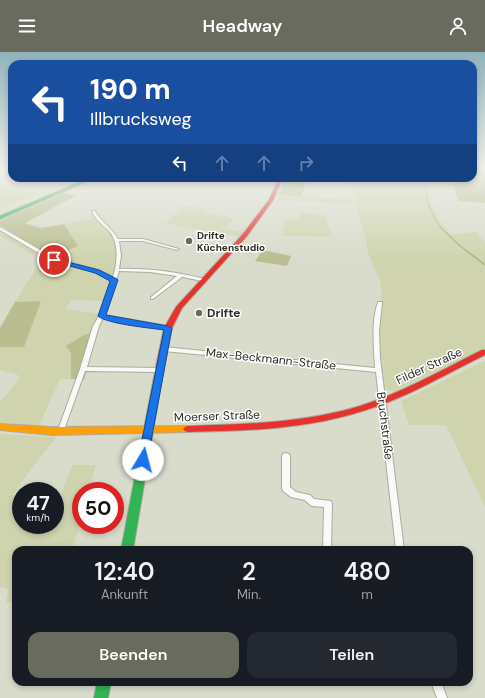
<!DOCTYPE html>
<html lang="de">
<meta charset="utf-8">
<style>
:root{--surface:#171b24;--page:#242831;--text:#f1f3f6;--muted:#9ea1a6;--accent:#696b5e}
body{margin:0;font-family:"DM Sans",sans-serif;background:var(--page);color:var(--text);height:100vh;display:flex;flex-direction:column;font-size:15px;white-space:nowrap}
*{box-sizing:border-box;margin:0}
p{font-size:13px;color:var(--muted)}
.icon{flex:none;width:22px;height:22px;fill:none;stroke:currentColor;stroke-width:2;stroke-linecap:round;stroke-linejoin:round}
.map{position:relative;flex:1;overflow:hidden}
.sheet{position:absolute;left:12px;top:494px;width:461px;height:140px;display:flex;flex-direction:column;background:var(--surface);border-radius:12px;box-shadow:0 2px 6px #0003}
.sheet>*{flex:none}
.top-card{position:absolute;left:8px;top:8px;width:469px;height:122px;border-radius:12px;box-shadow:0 2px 6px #0003;background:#1a4fa0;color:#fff;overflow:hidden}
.speed{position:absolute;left:12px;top:430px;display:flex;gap:8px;font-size:20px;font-weight:700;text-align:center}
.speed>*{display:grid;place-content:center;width:52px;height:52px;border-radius:50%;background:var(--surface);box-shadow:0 2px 6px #0003;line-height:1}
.speed small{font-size:10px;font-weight:400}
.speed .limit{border:6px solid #d22;background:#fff;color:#111}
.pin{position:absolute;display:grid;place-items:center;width:34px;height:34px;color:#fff;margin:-17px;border:2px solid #fff;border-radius:50%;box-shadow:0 1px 4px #0007}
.me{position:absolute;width:44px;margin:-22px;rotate:8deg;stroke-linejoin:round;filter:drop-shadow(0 0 3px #0008)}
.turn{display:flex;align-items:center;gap:14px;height:84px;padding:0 16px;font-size:18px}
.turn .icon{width:52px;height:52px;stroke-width:2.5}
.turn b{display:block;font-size:28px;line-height:34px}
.lanes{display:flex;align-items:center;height:38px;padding:0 16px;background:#0003;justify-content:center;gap:20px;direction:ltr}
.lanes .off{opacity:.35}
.eta{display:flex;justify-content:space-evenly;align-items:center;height:68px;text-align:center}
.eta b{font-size:24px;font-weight:600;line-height:28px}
.primary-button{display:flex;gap:8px;margin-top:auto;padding:8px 16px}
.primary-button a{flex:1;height:46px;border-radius:12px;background:var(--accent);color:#fff;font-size:16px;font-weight:600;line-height:46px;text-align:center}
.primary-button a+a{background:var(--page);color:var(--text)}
header{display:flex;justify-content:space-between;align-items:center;height:52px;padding:0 16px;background:var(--accent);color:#fff;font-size:18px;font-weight:600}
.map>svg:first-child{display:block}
.green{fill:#cfd4af}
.forest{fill:#b9bd8f}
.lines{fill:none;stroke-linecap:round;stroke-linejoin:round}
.stream-far1{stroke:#acb27a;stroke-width:1}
.stream{stroke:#acb27a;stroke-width:1.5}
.street-casing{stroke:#aaab9e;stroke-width:2}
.fast-casing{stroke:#aaab9e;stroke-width:2}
.slow-casing{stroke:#aaab9e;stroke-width:2}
.jam-casing{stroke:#aaab9e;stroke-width:2}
.street{fill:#f9faf7;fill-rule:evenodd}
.fast{fill:#30b455;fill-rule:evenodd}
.slow{fill:#ff9f0a;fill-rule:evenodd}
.jam{fill:#e5322d;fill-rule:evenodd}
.route{fill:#1a73e8;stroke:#114b97}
.poi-dot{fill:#696b5e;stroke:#fff;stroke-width:1.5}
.labels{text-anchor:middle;stroke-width:3;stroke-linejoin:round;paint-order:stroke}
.far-poi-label{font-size:10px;font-weight:bold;fill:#2c2e23;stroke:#fff;text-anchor:start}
.poi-label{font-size:12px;font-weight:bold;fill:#2c2e23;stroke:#fff;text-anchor:start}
.street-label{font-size:12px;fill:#2c2e23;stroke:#fff}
</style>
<header><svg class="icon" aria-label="menu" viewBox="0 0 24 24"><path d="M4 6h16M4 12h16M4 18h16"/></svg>Headway<svg class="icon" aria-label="person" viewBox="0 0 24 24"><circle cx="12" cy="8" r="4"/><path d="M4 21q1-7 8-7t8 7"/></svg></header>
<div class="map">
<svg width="485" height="646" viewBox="0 0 485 646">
<rect width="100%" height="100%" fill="#d9dbcb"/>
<g class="green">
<path d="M348 126H452L453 133 429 132C430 154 438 166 450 183L476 180 485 190V297L394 339C389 339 385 337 383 332L378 287 382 240 380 229 368 201 364 179 357 160 352 136H349L347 129Z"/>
<path d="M0 135 38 141 7 155H0Z"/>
<path d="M279 143 351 147 352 152 277 148Z"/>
<path d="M185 154 207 158 205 161 234 166 225 177 244 180 240 185 165 171Z"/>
<path d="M300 161 325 163 332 185 283 184 285 167 299 168Z"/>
<path d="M95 166C110 180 116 181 117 203 117 211 117 217 113 225L51 205 78 194 64 172Z"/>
<path d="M0 178C18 188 42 204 60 211 73 216 104 217 111 231L104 249 71 248 65 257 99 262 92 281 71 301V327H60L39 374 0 371V350L20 326 18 323 0 318V295H24L41 249 15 250 42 208 0 184Z"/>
<path d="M485 309V455L446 373H409L401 349Z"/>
<path d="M0 382 56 385 12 443H21V473H55V443H61L72 413H96L88 439H81V465L72 498H16V552L6 550 9 538 0 535Z"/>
</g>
<g class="forest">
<path d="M473 116H485V151L458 149 452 126H473Z"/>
<path d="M284 126 307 127 302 144 279 143Z"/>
<path d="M64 141 75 144 25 171 41 176 64 172 78 194 51 205 0 173V169Z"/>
<path d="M263 198 291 204 287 214 255 209Z"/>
<path d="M41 249 24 295H0V276L15 250Z"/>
<path d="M92 281H97L84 328 71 327V301L66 294 84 283Z"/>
</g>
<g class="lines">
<path class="stream-far1" d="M425 126C425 146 429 160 441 176"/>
<path class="stream" d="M440 175 459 193 485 213"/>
<g class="street-casing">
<g id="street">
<path d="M93 159H95C101 170 112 176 118 187H143L179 197 177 198 143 189H119L121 204 119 217C148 216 177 220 205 227V228L203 229 182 225 153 247H151V245L177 224 150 220 119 219 105 263 168 274 171 276 168 278 103 266 99 274 87 315 161 316 164 318 161 320 85 319 64 378 63 380 61 381 59 380 58 378 80 317 93 274 99 264 112 229 95 220 52 209 0 178V175L56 207 99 218 113 225C117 211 120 192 109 179 103 173 96 168 92 160Z"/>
<path d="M378 250H382V251L379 279 380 306 404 498H396L376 320 164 299 161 297 164 295 375 316C374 296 371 269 378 250Z"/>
<path d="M286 401 289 402 290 404V435L296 440 310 443 314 447 331 449 332 452 331 498H323L324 455 312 454 309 452 305 448 291 445 283 439 282 437V404L283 402Z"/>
<path d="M431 630H441L447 646H437Z"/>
</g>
</g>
<g class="fast-casing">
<g id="fast">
<path d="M89 126H95L0 167V164Z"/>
<path d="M160 311 164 314 133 498H121L156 314Z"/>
<path d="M97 630H111L108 646H94Z"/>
</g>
</g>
<g class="slow-casing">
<path id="slow" d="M0 372 52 375 188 374 191 375 193 377 191 379 188 380 52 383 0 378Z"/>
</g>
<g class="jam-casing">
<g id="jam">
<path d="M279 126H283L273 148 247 184 182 256 172 276 164 314 160 317 157 316 156 314 164 276 176 255 243 182 269 148Z"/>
<path d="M482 298H485V303C446 322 408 345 366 358 308 377 249 379 188 380L185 379 183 377 185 375 188 374C246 372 304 371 360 354 403 340 442 318 482 298Z"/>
</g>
</g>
<use href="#street" class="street"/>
<use href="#fast" class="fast"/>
<use href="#slow" class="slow"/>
<use href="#jam" class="jam"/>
</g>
<linearGradient id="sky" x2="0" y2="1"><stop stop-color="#90b3bc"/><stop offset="0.56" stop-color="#eeefe8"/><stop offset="1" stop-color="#eeefe8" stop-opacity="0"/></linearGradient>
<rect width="485" height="207" fill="url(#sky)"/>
<path class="route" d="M52 206 99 218 117 227 118 228 106 263 168 274 172 276 147 411 143 413 139 411 138 408 164 278C150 276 107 272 98 264L110 229 95 221 52 209Z"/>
<g class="poi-dot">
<circle cx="189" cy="189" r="4"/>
<circle cx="199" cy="261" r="4"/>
</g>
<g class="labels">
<g class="far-poi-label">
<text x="197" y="187">Drifte<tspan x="197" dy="12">Küchenstudio</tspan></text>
</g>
<g class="poi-label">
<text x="207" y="265">Drifte</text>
</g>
<g class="street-label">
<text transform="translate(271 307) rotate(6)" y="4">Max-Beckmann-Straße</text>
<text transform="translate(429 314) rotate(-25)" y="4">Filder Straße</text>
<text transform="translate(217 364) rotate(-2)" y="4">Moerser Straße</text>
<text transform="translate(385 374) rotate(83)" y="4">Bruchstraße</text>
</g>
</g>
</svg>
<div class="speed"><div>47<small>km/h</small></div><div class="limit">50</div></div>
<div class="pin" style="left:54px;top:208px;background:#d93025"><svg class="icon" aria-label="arrive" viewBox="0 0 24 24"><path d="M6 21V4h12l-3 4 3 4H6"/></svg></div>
<svg class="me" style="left:143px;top:408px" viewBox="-20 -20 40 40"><circle r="19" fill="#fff"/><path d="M0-13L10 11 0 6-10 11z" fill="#1a73e8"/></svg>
<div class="top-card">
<div class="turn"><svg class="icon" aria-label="left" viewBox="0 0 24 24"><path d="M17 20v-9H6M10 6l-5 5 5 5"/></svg><div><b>190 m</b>Illbrucksweg</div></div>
<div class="lanes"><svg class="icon" aria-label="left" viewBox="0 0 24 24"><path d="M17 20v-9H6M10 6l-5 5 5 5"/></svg><svg class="icon off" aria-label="ahead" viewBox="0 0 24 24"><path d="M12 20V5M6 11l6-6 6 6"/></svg><svg class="icon off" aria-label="ahead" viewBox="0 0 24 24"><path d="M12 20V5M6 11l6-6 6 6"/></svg><svg class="icon off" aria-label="right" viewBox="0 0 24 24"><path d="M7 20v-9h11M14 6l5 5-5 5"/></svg></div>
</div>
<section class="sheet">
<div class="eta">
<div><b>12:40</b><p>Ankunft</p></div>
<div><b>2</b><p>Min.</p></div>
<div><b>480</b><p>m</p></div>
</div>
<div class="primary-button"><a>Beenden</a><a>Teilen</a></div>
</section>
</div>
